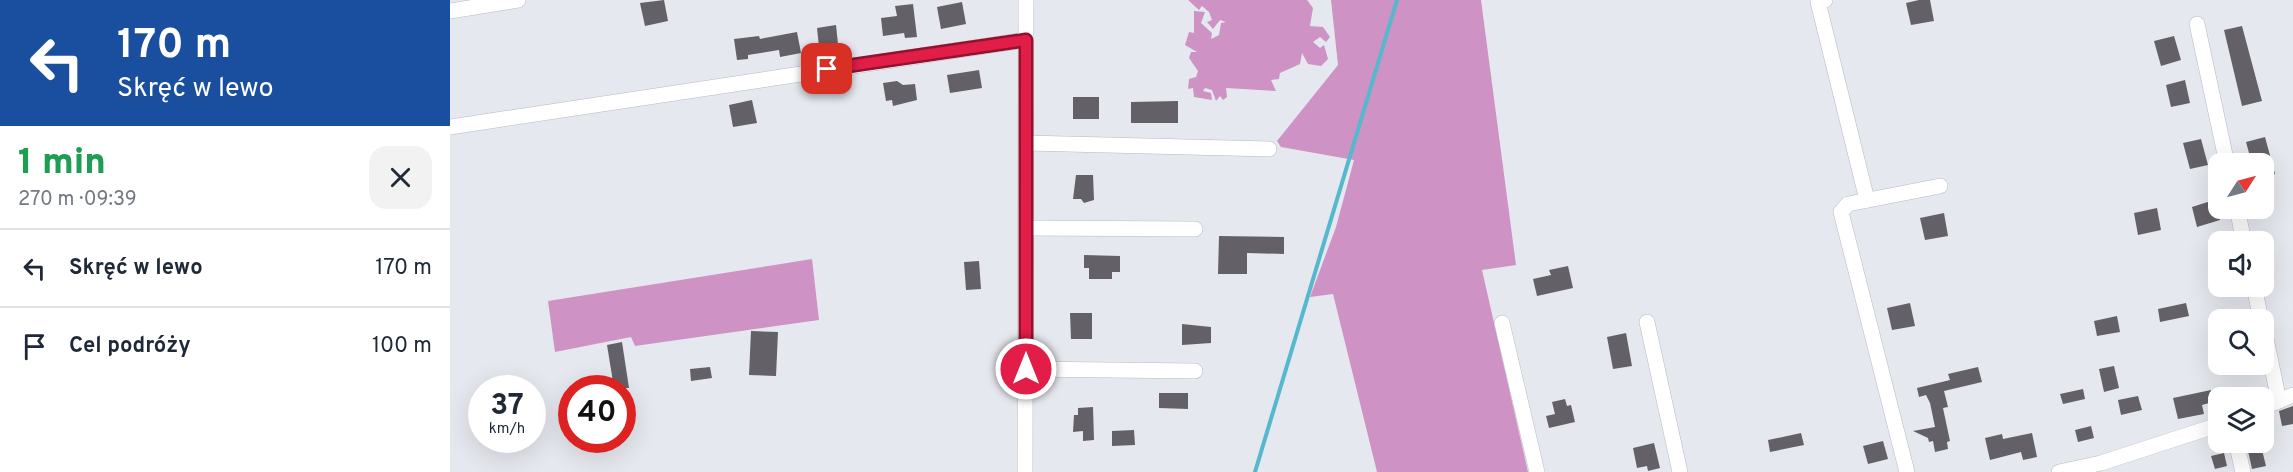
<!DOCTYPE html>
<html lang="pl">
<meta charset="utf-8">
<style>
:root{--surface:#fff;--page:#f2f2f3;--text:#1f2937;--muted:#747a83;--line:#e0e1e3}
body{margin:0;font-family:Overpass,sans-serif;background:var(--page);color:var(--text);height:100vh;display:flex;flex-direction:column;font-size:22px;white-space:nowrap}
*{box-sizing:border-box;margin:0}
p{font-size:20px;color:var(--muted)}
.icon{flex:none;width:33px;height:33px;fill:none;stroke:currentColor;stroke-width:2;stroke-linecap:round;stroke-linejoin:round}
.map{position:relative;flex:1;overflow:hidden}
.drawer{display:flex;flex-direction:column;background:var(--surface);width:450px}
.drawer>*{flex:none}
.banner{background:#1a4fa0;color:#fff;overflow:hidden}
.needle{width:39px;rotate:54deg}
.tools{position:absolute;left:1758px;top:153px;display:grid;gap:12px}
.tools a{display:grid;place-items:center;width:66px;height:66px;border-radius:12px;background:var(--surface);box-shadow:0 6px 24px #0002;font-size:30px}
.speed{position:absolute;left:18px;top:375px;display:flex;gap:12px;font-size:30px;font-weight:700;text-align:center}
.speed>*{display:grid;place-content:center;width:78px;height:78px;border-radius:50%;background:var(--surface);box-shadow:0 6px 24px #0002;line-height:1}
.speed small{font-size:15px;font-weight:400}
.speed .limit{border:9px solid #d22;background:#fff;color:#111}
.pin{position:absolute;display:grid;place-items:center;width:51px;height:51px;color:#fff;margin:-26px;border-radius:12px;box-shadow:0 3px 9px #0006}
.me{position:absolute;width:66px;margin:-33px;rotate:0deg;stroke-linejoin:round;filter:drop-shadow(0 0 4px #0008)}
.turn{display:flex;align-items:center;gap:21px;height:126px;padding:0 18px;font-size:27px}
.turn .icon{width:78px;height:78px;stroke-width:2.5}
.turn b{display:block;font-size:42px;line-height:51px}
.round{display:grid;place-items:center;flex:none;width:63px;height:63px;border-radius:18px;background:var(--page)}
.overview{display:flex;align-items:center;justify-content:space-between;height:102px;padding:0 18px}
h1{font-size:36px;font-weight:800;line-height:45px;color:#1e9e55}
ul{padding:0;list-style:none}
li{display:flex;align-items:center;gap:18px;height:78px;padding:0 18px;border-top:2px solid var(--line)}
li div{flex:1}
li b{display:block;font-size:22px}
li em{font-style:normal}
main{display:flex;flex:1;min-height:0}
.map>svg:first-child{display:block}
.forest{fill:#ce93c4}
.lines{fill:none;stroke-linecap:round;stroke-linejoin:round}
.stream{stroke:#56b8cc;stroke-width:4}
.building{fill:#636167}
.minor-casing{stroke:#b7bac1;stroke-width:16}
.minor{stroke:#fff;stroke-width:15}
.route-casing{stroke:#92132f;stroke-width:15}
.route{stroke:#e11d48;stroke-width:10}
</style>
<main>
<section class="drawer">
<div class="banner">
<div class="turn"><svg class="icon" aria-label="left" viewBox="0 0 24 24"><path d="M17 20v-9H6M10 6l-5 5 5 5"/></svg><div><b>170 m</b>Skręć w lewo</div></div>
</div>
<div class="overview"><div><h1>1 min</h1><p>270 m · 09:39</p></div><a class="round"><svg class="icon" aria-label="close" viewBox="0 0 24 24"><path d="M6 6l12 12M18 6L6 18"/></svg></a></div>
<ul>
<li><svg class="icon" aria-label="left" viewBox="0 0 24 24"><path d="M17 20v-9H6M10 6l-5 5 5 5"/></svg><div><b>Skręć w lewo</b></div><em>170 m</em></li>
<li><svg class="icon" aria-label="arrive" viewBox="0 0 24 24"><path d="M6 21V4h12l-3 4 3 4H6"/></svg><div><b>Cel podróży</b></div><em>100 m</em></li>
</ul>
</section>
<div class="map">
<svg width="1843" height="472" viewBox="0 0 1843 472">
<rect width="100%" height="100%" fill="#e6e8ef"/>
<g class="forest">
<path d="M738 0H857L863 8 860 26 873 27 880 37 876 42 870 37 863 42 870 48 874 45 878 59 871 66 858 64 852 53 850 64 830 73 829 79 821 80 826 91 776 88 777 97 773 100 770 96 766 101 762 90 755 88 753 91 761 93 762 100 744 97 743 88 738 89 739 79 746 77 748 71 739 58 741 52H747L735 45 739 32 744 33V11L755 12 751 23 762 33 761 39 769 35 771 23 776 22 770 20 763 29 757 22 762 20 759 12 752 6 749 10Z"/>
<path d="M881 0H1031L1066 265 1032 270 1078 472H927L883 294 860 297 886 227 904 160 831 147 827 141 888 65Z"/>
<path d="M362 259 369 320 185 346 181 337 105 352 98 301Z"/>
</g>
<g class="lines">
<path class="stream" d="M805 472 947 0"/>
</g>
<g class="building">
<path d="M214 0 218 21 195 26 190 3Z"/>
<path d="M1469 0H1480L1484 21 1461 25 1456 3Z"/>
<path d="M512 2 516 24 491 29 487 7Z"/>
<path d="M463 4 467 37 455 38 454 33 433 36 431 18 447 16 445 6Z"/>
<path d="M386 25 388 44 369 47 367 28Z"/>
<path d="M1792 26 1812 101 1792 106 1774 30Z"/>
<path d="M347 32 351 53 330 57 329 50 298 55V59L287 60 284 39 309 36 310 39Z"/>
<path d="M1724 36 1731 60 1711 66 1704 41Z"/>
<path d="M529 70 532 88 500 93 497 75Z"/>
<path d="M1735 80 1740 103 1721 107 1716 85Z"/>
<path d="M447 81 453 85 465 84 467 100 443 106 442 100 436 101 433 83Z"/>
<rect x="623" y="97" width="26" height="22"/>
<path d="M302 100 307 123 283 127 279 105Z"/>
<path d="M728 101V123H681V102Z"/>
<path d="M1815 137 1825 174 1814 177V164H1802L1796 142Z"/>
<path d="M1751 139 1758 165 1740 169 1733 143Z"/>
<path d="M626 175H643L644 200 634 203 631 199H623Z"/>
<path d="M1764 200 1770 220 1747 227 1742 207Z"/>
<path d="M1707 208 1711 230 1688 235 1684 213Z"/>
<path d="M1494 213 1498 236 1475 240 1470 218Z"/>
<path d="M769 236 834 237V254L797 253V274H768Z"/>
<path d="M634 255 670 256V272H662V279H639V268H634Z"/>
<path d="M529 261 531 289 516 290 514 262Z"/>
<path d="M1118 266 1123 288 1087 296 1083 279 1101 275 1099 270Z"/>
<path d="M1460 303 1465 326 1442 330 1437 308Z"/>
<path d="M1736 303 1739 316 1710 322 1708 309Z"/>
<path d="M620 313H642V339H621Z"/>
<path d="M1667 316 1670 332 1647 336 1644 321Z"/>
<path d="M732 324 761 327V343L732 345Z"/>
<path d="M301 331 328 332 326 376 299 375Z"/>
<path d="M1176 333 1182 366 1163 369 1157 337Z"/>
<path d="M172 342 179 388H164L157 345Z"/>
<path d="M1664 366 1669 388 1654 392 1649 369Z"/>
<path d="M260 367 262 378 241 381 240 369Z"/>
<path d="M1528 367 1532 382 1494 391 1498 407 1493 408 1500 441 1497 442 1498 449 1485 452 1483 441 1479 442 1478 438 1463 431 1485 427 1480 403 1476 395 1469 397 1467 388 1500 380 1498 374Z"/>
<path d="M1633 389 1635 399 1613 404 1610 394Z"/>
<path d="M1761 390 1763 402 1752 405 1754 414 1728 419 1723 398Z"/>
<path d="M709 393H738V409L709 408Z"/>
<path d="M1688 396 1692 410 1671 415 1668 400Z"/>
<path d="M1115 399 1117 406 1121 405 1125 422 1099 428 1096 416 1105 414 1102 402Z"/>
<path d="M1843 406V424L1832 426 1829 411Z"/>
<path d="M643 407 644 440 633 441V431L623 432 624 415H628V408Z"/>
<path d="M1641 426 1644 438 1628 442 1625 430Z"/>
<path d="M684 430 685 445 662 446V431Z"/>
<path d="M1351 433 1354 445 1320 452 1318 440Z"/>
<path d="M1582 433 1587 457 1573 460 1571 452 1540 460 1535 438 1552 434 1553 439Z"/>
<path d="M1433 441 1438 459 1418 464 1413 446Z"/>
<path d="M1796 442H1810L1816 466 1802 469Z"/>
<path d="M1204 443 1210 468 1198 471 1197 466 1187 468 1183 448Z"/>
<path d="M1774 453 1777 466 1765 469 1761 456Z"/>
</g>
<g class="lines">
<g class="minor-casing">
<g id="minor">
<path d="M1375 0 1368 2 1417 200"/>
<path d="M0 11 68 0"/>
<path d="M1747 24 1777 164"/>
<path d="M0 127 576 40"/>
<path d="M576 143 819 149"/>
<path d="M1787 208 1794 242"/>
<path d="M576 228 745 229"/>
<path d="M1804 286 1811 320"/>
<path d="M1197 322 1230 472"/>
<path d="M1052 323 1087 472"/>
<path d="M1814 329 1829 401"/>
<path d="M576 369 745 371"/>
<path d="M1814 407 1843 395"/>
<path d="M1786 442 1793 472"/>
<path d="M575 472 576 0"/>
<path d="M1457 472 1391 212 1398 204 1490 186"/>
<path d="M1609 472 1651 463 1768 425"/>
</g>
</g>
<use href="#minor" class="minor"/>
</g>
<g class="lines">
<g class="route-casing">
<path id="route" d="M377 69 576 40V369"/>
</g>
<use href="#route" class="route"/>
</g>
</svg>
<div class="tools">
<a><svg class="needle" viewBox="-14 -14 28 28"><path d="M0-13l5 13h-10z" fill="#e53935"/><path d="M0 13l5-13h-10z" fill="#747a83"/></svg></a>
<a><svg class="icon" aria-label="sound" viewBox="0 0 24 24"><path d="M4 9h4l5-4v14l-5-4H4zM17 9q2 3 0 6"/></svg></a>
<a><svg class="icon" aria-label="search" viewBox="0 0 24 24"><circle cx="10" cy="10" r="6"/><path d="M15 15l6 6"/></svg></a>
<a><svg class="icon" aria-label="layers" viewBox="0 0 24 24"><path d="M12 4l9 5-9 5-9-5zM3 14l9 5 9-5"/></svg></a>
</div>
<div class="speed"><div>37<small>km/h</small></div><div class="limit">40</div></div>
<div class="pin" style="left:377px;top:69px;background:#d93025"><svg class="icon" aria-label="arrive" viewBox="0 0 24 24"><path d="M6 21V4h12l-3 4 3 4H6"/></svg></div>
<svg class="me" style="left:576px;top:369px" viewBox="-20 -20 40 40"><circle r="17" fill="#e11d48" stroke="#fff" stroke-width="3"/><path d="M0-11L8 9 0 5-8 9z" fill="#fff"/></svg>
</div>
</main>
